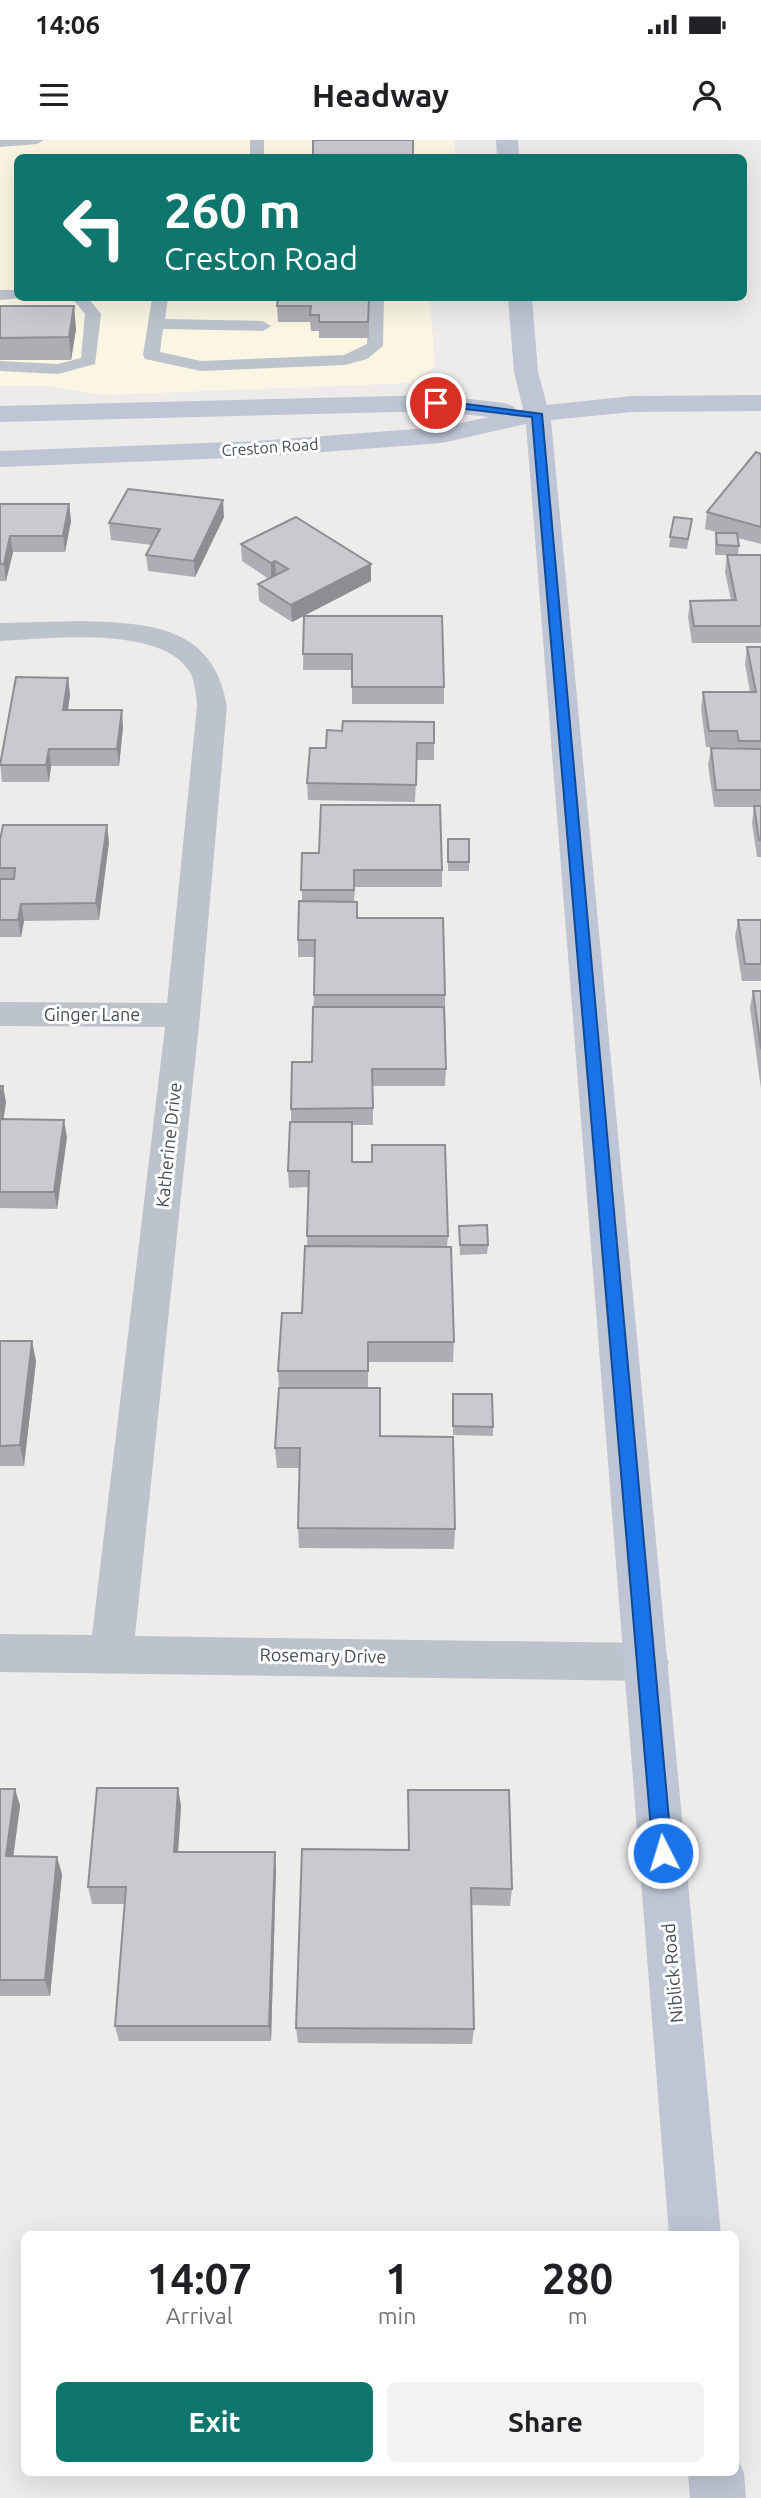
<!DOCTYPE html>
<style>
:root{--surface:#fff;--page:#f2f2f2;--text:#202124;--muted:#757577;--accent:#0f766e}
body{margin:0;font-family:Ubuntu,sans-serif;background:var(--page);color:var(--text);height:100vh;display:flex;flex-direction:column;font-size:26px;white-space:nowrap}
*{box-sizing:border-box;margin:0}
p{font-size:23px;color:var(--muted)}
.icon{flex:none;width:38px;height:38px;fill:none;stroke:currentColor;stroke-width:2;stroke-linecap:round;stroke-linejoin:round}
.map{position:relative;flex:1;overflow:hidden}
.panel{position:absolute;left:21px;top:2091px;width:718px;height:245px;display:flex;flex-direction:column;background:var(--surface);border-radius:10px;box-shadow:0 7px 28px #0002}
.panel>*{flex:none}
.banner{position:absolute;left:14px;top:14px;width:733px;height:147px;border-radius:10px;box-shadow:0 7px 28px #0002;background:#0f766e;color:#fff;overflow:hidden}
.pin{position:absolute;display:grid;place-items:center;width:60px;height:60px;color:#fff;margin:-30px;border:4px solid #fff;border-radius:50%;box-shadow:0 2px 7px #0007}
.me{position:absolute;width:77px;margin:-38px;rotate:355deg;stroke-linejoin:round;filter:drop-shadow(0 0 5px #0008)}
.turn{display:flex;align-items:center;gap:24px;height:147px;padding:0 35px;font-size:32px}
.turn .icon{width:91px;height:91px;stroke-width:2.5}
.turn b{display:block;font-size:49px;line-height:60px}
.eta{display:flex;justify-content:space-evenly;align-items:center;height:119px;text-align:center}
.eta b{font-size:42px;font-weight:700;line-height:49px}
.action{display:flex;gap:14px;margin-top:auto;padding:14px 35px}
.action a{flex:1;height:80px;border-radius:10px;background:var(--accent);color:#fff;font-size:28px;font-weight:700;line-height:80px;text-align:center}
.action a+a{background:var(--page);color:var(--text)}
.status{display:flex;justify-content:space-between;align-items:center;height:49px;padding:0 35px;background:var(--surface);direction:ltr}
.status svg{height:19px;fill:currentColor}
header{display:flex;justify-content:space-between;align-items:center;height:91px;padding:0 35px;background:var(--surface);font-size:32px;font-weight:700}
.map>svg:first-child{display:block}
.commercial{fill:#faf6e3}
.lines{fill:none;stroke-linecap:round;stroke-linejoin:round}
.lane{fill:#bdc3cd;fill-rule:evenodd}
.street{fill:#bdc3cd;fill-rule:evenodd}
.secondary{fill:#bec5d4;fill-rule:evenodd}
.wall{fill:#adadb3}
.shaded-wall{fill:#8d8d92}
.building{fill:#c9c9d0;stroke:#8d8d92;stroke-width:2}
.route{fill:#1a73e8;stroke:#114b97;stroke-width:2}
.labels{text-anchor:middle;stroke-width:6;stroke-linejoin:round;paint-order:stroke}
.far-street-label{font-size:16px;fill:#454c57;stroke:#fff}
.street-label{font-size:18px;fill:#454c57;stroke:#fff}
</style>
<div class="status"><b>14:06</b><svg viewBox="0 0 49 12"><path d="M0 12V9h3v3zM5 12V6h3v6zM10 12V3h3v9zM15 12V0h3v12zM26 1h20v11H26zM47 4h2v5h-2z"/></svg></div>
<header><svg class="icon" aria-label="menu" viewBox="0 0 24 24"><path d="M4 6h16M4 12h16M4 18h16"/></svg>Headway<svg class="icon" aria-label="person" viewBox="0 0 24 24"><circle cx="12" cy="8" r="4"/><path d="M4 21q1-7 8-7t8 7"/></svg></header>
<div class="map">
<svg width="761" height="2358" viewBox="0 0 761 2358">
<rect width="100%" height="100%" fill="#eeebeb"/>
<path class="commercial" d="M0 0H454L455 17 18 18V158H430L435 227 410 243 105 255 46 246H0Z"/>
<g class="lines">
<g class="lane">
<path d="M0 0H44L37 4 0 7Z"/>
<rect x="250" y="0" width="14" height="18"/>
<path d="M0 150H18V158H24L0 160Z"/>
<path d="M72 158H88L101 174 95 224 58 234 0 231V221L58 224 81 218 85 174Z"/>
<path d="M152 158H168L165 179 263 181 271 186 263 191 163 189 160 212 201 221 344 215 367 204 368 158H384L383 206 367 219 345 225 201 231 145 219 143 215Z"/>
</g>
<path class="street" d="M80 481C149 483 213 485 227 566L200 875 135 1496 647 1503 662 1509 669 1522 662 1535 647 1541 0 1532V1494L92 1495 165 887 0 886V862L167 863 197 566C196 556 195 543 191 534 164 484 48 499 0 501V483Z"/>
<g class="secondary">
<path d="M496 0H518L519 18H497Z"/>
<path d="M508 158H532L538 232 547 265 632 256 761 255V271L632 272 551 280 721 2095H669L526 284 442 303 257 317 0 327V311L257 301 442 287 489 277 436 271 0 282V266L436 255 504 263 513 266 517 271 523 269 514 232Z"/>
<path d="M735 2313 744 2333 746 2358H690L688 2333H735Z"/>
</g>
</g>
<g class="wall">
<path d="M369 158V198H319V191H311L310 182H278L277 166Z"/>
<path d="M0 166 76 189 71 220H0Z"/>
<path d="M761 314V404L738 398 739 406 738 415H761V503H692L688 477 690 461 731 460 725 432 727 415H734H715V402L716 393H720L705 389 707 372Z"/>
<path d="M0 364H69L71 381 65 412H13L6 441H0Z"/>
<path d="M224 377 195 437 148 431 146 415 152 405 111 400 109 383Z"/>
<path d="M674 377 692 379 687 409 669 407Z"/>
<path d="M241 404 371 424V441L292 482 259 461 258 444 269 439 242 421Z"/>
<path d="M304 476 444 547V564H352V530H303Z"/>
<path d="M747 507H761V717H757L752 683 754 667H714L708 625 711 608H735V607H706L701 569 703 552H750L745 524Z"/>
<path d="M68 538 70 555 68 570 123 587 119 626H51L49 642H2L0 622Z"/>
<path d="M434 582V620H417L415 662 308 660 307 643 326 608 342 591Z"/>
<rect x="448" y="699" width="21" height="32"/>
<path d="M0 700 109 702 99 780 24 781 21 797H0Z"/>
<path d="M302 713 442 730V747H355L354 762 358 778 445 855 446 929 445 946H373V985H352V1022L448 1096 447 1107 454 1202 453 1222H368V1248L380 1296 455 1389 454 1409 299 1408 298 1388 300 1328H277L275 1308 279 1248 278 1231 302 1173 307 1106 309 1047 289 1048 288 1031 291 982V969L312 922 315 817H298V800L302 761Z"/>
<path d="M738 780H761V841H742L735 797Z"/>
<path d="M753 851H761V949L750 868Z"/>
<path d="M0 946 6 962 3 979 67 997 57 1069 0 1068Z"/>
<path d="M459 1086 488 1105 487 1114 460 1115Z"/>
<path d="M0 1201 36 1221 24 1326H0Z"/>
<path d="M453 1254 493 1287V1296L453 1295Z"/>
<path d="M178 1648 181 1666 178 1712 276 1729 271 1901H119L115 1886 125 1764H92L88 1747Z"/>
<path d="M0 1649H15L20 1666 13 1716 62 1734 50 1856H0Z"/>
<path d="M408 1650 512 1749 510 1766 472 1765 474 1889 472 1904 298 1903 296 1888 408 1710Z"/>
</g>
<g class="shaded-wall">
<path d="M74 166 76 189 71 220 69 197Z"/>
<path d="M223 360 224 377 195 437 194 421Z"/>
<path d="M69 364 71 381 65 412 63 396Z"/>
<path d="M10 396 13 412 6 441 4 424Z"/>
<path d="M275 421 276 438 271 440V423Z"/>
<path d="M371 424V441L292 482 291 465Z"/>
<path d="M68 538 70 555 65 587 63 570Z"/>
<path d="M122 570 123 587 119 626 117 609Z"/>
<path d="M49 609 51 626 49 642 46 625Z"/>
<path d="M107 685 109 702 99 780 96 763Z"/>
<path d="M21 764 24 781 21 797 18 780Z"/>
<path d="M3 946 6 962 1 996 0 962Z"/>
<path d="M64 980 67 997 57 1069 54 1052Z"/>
<path d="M32 1201 36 1221 24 1326 20 1305Z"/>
<path d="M178 1648 181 1666 177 1729 174 1712Z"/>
<path d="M15 1649 20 1666 11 1733 6 1716Z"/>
<path d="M275 1712 276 1729 271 1901 269 1886Z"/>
<path d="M57 1717 62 1734 50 1856 45 1840Z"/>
</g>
<g class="building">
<rect x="313" y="0" width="100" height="18"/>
<path d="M278 158H369L368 182H319V175H310L311 166H277Z"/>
<path d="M0 166H74L69 197 0 198Z"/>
<path d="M756 312 761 314V387L707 372Z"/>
<path d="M128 349 223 360 194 421 146 415 160 389 109 383Z"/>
<path d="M0 364H69L63 396H10L4 424H0Z"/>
<path d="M296 377 371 424 291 465 258 444 288 429 275 421 271 423 241 404Z"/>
<path d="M674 377 692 379 688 399 670 397Z"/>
<path d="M716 393H737L739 406 717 405Z"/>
<path d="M727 415H761V486H694L690 461 736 460Z"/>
<path d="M304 476H442L444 547H352V514H303Z"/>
<path d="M747 507H761V601H739L737 591H709L703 552H756Z"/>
<path d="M16 537 68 538 63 570H122L117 609H49L46 625H0Z"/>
<path d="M343 581 434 582V603H417L416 645 307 643 310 608H326L327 590 342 591Z"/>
<path d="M711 608 761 609V650H716Z"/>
<path d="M321 665H440L442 730H354V750H301L302 713H319Z"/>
<path d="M754 666H761V700H759Z"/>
<path d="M3 685H107L96 763 21 764 18 780H0V739H14L15 728H0V700Z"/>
<rect x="448" y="699" width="21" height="23"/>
<path d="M299 761 357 762V778H443L445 855H314L315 800H298Z"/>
<path d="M738 780H761V824H745Z"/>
<path d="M753 851H761V909Z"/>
<path d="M313 867H444L446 929H372L373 968 291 969 292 922H312Z"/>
<path d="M0 946H3L0 962Z"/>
<path d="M0 979 64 980 54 1052H0Z"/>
<path d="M290 982H352V1022H372V1005H445L448 1096H307L309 1031H288Z"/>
<path d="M487 1085 488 1105H460L459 1086Z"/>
<path d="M305 1106 451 1107 454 1202H368V1231H278L282 1173H302Z"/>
<path d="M0 1201H32L20 1305 0 1306Z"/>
<path d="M279 1248H380V1296L453 1297 455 1389 298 1388 300 1308H275Z"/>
<path d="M453 1254H492L493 1287 453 1286Z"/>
<path d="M97 1648H178L174 1712H275L269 1886H115L126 1747H88Z"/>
<path d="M0 1649H15L6 1716 57 1717 45 1840H0Z"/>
<path d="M408 1650H509L512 1749 471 1748 474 1889 296 1888 302 1709 409 1710Z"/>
</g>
<path class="route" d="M436 260 542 274 672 1713 670 1719 663 1722 656 1719 653 1713 532 277 432 265V261Z"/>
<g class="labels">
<g class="far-street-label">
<text transform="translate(270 307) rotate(-4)" y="6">Creston Road</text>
</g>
<g class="street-label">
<text x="92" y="881">Ginger Lane</text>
<text transform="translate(169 1005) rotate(-84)" y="6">Katherine Drive</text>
<text transform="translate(323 1516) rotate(1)" y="6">Rosemary Drive</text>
<text transform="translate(673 1833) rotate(-95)" y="6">Niblick Road</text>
</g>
</g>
</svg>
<div class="pin" style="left:436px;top:263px;background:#d93025"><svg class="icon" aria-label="arrive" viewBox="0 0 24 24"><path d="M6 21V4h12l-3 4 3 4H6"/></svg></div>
<svg class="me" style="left:663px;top:1713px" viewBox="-20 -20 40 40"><circle r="17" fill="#1a73e8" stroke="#fff" stroke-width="3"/><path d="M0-11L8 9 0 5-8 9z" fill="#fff"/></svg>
<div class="banner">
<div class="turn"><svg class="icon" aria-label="left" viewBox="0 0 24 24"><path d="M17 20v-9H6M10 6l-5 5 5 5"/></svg><div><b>260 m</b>Creston Road</div></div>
</div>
<section class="panel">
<div class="eta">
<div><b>14:07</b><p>Arrival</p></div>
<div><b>1</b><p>min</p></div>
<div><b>280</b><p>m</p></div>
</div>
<div class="action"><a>Exit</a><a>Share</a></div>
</section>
</div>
